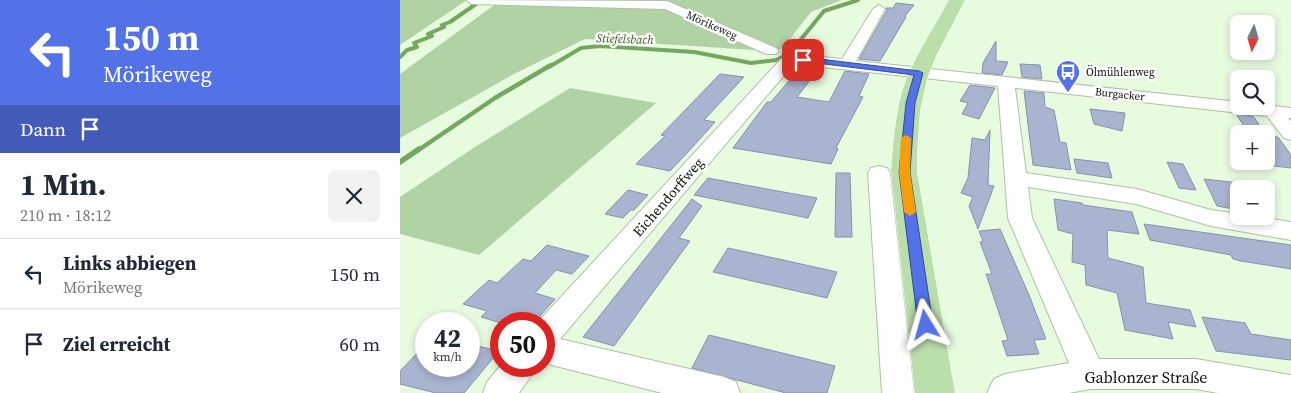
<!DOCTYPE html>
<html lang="de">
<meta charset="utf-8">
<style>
:root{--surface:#fff;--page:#f2f2f3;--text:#1f2937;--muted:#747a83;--line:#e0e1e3}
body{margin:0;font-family:"Source Serif 4",serif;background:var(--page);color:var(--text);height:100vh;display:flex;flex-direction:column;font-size:19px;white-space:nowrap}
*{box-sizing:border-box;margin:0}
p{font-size:16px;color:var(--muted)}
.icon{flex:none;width:28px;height:28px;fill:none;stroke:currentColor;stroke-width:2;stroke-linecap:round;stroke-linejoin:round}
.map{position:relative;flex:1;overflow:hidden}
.details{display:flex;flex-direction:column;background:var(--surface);width:400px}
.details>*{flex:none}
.hud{background:#5372e7;color:#fff;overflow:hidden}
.needle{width:32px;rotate:185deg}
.buttons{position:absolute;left:830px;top:15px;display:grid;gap:10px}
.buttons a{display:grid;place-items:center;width:45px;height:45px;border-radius:8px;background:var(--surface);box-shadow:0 2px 8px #0003;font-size:25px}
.speed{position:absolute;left:15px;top:312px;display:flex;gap:10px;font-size:25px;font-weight:700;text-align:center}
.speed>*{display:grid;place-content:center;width:65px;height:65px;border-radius:50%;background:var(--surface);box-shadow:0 2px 8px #0003;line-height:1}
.speed small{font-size:12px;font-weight:400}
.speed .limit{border:8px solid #d22;background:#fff;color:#111}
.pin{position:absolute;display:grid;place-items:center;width:42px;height:42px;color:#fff;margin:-21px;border-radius:10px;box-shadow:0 2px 8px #0006}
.me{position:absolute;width:55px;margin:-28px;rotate:352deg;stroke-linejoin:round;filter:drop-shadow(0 0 4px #0008)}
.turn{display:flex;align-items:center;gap:18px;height:105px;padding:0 20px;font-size:22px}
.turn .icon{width:65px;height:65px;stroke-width:2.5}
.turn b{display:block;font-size:35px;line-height:42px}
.then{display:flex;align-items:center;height:48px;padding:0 20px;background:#0003;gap:10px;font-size:19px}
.round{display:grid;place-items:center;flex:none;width:52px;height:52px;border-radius:8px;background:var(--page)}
.head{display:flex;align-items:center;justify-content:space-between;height:85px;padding:0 20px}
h1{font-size:30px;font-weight:700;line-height:38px}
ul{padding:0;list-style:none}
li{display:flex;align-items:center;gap:15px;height:70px;padding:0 20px;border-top:1px solid var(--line)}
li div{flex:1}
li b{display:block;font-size:19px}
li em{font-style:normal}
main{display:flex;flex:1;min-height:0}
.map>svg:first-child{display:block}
.green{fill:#b1d2a4}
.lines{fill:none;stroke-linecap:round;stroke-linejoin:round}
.stream-far2{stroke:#74a85f;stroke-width:4}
.stream-far1{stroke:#74a85f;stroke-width:4.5}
.stream{stroke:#74a85f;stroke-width:5.5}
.building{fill:#a9b4d0;stroke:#8791ac}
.minor-casing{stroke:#adc1a6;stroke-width:2}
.major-casing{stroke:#fff;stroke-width:1}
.minor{fill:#fff;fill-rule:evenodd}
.major{fill:#badfaa;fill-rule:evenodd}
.route{fill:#5372e7;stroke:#364a96}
.slow{fill:#f59e0b}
.labels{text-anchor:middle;stroke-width:5;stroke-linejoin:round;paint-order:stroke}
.far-street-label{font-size:11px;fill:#0b1209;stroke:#fff}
.far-poi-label{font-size:11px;fill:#0b1209;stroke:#fff;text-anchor:start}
.far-water-label{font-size:12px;font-style:italic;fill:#2e5f14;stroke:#fff}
.street-label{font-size:14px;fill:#0b1209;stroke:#fff}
.near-street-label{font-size:16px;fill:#0b1209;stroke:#fff}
</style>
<main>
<section class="details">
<div class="hud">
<div class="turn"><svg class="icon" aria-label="left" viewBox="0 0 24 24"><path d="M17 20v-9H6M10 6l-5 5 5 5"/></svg><div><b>150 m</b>Mörikeweg</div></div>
<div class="then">Dann<svg class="icon" aria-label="arrive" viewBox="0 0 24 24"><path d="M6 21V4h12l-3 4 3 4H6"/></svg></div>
</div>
<div class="head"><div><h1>1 Min.</h1><p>210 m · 18:12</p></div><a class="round"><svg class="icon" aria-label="close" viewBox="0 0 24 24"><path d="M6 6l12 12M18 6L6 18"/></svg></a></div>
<ul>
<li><svg class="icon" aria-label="left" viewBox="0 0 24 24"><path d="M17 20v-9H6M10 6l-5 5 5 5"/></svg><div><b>Links abbiegen</b><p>Mörikeweg</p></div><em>150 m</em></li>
<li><svg class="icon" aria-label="arrive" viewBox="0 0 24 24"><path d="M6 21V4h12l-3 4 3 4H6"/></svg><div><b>Ziel erreicht</b></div><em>60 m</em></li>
</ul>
</section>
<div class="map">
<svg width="891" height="393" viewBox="0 0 891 393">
<rect width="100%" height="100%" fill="#e7fbdf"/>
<g class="green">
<path d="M0 0H67L0 45Z"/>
<path d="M101 0H442L411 12 382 49 353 50 185 39 112 75 0 138V74Z"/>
<path d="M170 88 256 103 79 255 0 234V197L75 147Z"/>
</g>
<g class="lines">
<g class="stream-far2">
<path d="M0 57 7 50 17 47 14 43 32 36 28 34 44 27 42 25 50 22 76 4"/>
<path d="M149 67 181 48 200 46 294 52 351 63 376 60 389 54 424 11 458 0"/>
</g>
<path class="stream-far1" d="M17 151 95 98 151 65"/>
<path class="stream" d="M0 162 19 149"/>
</g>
<g class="building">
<path d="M496 3 514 5 505 16 506 17 480 61 459 59 487 10 486 8H493Z"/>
<path d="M596 41V61L608 62 602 75 582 73 583 63Z"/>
<path d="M620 64 640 65 642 79 622 77Z"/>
<path d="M445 71 469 74 459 96 463 97 436 148 438 149 431 164 333 148 367 102H371L393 76 411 79 397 97 429 102Z"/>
<path d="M320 74 344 77 304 120 315 122 289 151 270 171 236 164 265 136 261 135Z"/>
<path d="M570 85 595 88 579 119 562 114 568 103 560 101Z"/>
<path d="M624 91 644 93 645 107 654 110 660 142 666 143 671 170 633 165Z"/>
<path d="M690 109 725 113 722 131 694 124Z"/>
<path d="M836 114 853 116 866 134H849Z"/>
<path d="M590 130 588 185 594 186 578 229 569 206 573 197 561 193 568 178 572 138 585 140Z"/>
<path d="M866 136 878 137 891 155V168L866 165Z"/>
<path d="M674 159 708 163 712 178 677 173Z"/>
<path d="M767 162 783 164 796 190 779 188Z"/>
<path d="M436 173H450L452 237H435Z"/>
<path d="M308 178 372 190 417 198 408 218 294 195Z"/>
<path d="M804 179 839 183V210L817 206Z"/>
<path d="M228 190 248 195 234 210H231L223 218 205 214Z"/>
<path d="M292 199 302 206 279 238 290 241 214 346 183 337Z"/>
<path d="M654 199 682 203 683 205 732 212 739 234 707 230 708 258 743 267 746 303 790 310 796 327 768 322 773 339 725 330 717 293 686 285 685 265 672 262 673 234 658 230Z"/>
<path d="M744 224 891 245V269L841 261 833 259 831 255 750 240Z"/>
<path d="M600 229 629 295 646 339 634 340 639 354 607 356 602 341 608 340 586 274H592L580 242 583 241 579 231Z"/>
<path d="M147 245 189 256 172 274 156 270 135 293 155 299 133 324H104L81 317 87 311 63 304 89 280 97 283 123 259 131 261Z"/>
<path d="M328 248 383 260 437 272 427 298 313 272Z"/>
<path d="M802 317 845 323 851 334 891 340V360L816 351Z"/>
<path d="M309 335 435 366 427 393H386L292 368Z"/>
<path d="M26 344V366L51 368 53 366H69V344L99 351 64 393H36L0 384V371Z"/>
</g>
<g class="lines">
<g class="minor-casing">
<g id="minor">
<path d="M66 0 267 1 376 48 379 51 376 54H366L265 9 72 4Z"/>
<path d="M479 5 485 9 456 61 839 102V106L866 105 891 108V118H888L891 121V140L884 138 867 116 615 88 626 173 737 189 811 210 839 214V216H853L891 222V240L811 226 736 204 628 187 632 218 699 359H796L891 375V393H818L796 389H690L669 393H587L594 379 605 374 669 363 608 218 598 86 403 65 392 66 160 339 324 377 336 382 340 393H262L144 363V324H136L381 59 403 55 442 59 473 9Z"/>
<path d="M479 166 487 168 490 173 514 393H482L468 173 471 168Z"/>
<path d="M101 365V366H135L131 376 119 393H83L87 382Z"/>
</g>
</g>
<g class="major-casing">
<path id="major" d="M549 0H565L536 56 527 79 520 111 517 152V172L555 393H515L491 172C493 145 495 118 502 92 512 59 533 30 549 0Z"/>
</g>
<use href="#minor" class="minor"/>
<use href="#major" class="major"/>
</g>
<path class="route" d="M403 57 519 71 523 73 515 103 510 172 533 325 531 330 526 331 520 330 518 325 499 172 506 103 514 75 400 61 399 60Z"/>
<path class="slow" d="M506 135 511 138 510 172 516 212 510 216 504 212 499 172 501 138Z"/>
<defs>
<g id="bus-pin" transform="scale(1.25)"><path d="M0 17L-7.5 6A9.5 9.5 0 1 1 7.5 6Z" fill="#5372e7" stroke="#fff"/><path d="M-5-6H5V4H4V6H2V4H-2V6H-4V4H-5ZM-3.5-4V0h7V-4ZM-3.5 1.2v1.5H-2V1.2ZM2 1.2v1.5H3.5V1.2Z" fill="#fff"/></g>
</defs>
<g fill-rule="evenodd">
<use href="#bus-pin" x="668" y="72"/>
</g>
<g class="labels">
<g class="far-street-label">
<text transform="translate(312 25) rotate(24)" y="4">Mörikeweg</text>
<text transform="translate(720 94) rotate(6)" y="4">Burgacker</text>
</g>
<g class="far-poi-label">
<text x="686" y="76">Ölmühlenweg</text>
</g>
<g class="far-water-label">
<text transform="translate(225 39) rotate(2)" y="4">Stiefelsbach</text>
</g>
<g class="street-label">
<text transform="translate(268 197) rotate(-49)" y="5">Eichendorffweg</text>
</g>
<g class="near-street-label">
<text x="746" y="383">Gablonzer Straße</text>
</g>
</g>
</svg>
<div class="buttons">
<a><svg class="needle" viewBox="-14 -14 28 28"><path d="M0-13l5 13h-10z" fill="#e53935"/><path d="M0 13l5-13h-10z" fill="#747a83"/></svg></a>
<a><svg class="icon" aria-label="search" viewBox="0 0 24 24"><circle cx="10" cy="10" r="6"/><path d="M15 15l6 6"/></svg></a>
<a>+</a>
<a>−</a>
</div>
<div class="speed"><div>42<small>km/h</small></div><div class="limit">50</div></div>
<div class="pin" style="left:403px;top:60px;background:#d93025"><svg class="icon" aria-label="arrive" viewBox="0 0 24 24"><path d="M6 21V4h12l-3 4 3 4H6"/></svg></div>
<svg class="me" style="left:526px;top:325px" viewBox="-20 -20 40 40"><path d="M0-17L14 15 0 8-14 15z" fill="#5372e7" stroke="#fff" stroke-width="4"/></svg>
</div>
</main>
